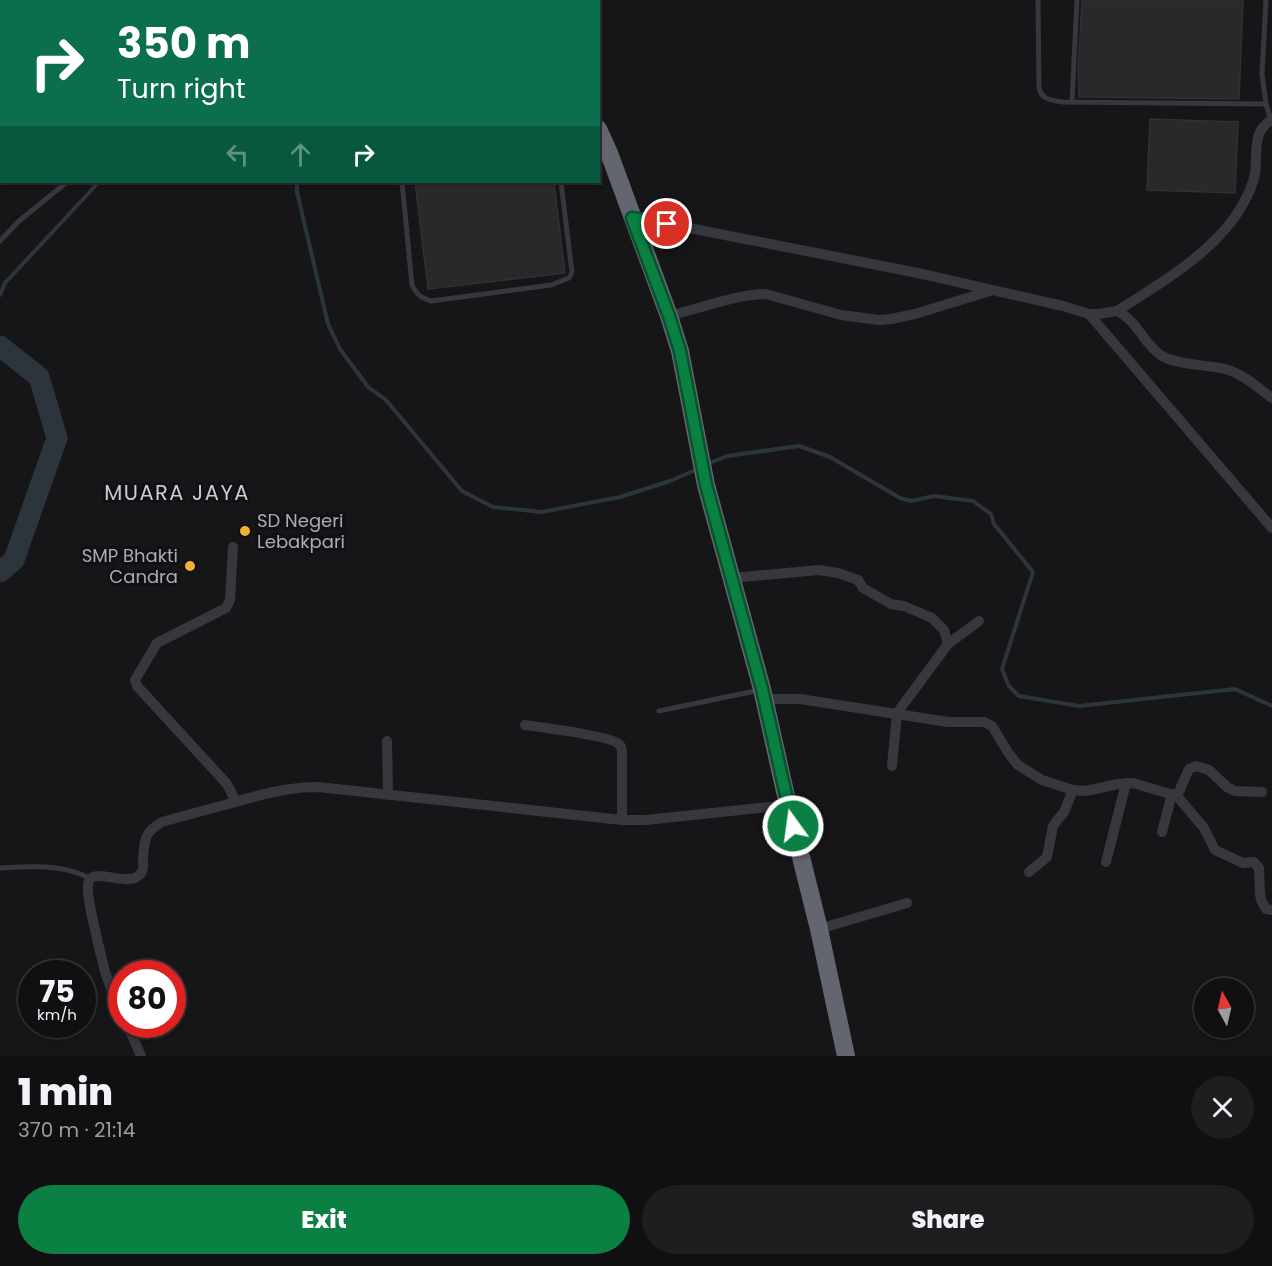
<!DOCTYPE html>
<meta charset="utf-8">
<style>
:root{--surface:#101012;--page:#1e1e20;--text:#f1f3f6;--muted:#9c9d9f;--line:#303032;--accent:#0b8043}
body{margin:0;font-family:Poppins,sans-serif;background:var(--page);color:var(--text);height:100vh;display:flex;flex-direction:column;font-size:22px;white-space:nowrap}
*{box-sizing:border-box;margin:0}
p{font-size:20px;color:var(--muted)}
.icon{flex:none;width:33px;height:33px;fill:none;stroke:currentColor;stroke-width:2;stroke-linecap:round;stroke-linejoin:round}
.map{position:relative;height:1056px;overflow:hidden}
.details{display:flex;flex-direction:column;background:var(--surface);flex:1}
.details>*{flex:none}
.banner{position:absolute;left:0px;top:0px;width:600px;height:183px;box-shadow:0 2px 4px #0004,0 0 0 2px var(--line);background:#0b6e4f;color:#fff;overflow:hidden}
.needle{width:39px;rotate:352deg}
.fabs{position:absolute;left:1194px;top:978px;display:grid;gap:12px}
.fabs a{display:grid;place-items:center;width:60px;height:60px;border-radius:50%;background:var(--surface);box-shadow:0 2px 4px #0004,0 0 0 2px var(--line);font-size:30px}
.speed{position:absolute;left:18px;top:960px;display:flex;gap:12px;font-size:30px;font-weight:700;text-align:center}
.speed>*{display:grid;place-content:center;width:78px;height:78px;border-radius:50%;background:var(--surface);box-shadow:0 2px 4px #0004,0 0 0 2px var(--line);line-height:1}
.speed small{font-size:15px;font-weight:400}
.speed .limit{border:9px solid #d22;background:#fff;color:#111}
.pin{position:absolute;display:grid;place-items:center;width:51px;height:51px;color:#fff;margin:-26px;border:3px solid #fff;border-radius:50%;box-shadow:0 2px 6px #0007}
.me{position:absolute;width:66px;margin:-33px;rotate:346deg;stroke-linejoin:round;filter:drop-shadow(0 0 4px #0008)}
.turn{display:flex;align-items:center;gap:21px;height:126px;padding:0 18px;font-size:27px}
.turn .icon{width:78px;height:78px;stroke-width:2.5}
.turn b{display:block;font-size:42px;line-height:51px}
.lanes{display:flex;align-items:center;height:57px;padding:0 18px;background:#0003;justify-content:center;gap:30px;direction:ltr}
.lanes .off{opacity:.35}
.round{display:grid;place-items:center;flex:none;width:63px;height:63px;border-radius:32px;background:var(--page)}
.summary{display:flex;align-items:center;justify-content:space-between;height:102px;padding:0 18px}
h1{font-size:36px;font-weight:800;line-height:45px}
.button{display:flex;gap:12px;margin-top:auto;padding:12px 18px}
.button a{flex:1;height:69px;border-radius:36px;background:var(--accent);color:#fff;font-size:24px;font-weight:800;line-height:69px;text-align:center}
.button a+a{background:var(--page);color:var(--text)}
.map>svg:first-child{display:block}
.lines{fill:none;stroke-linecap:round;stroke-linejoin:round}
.stream{stroke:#2c353c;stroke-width:4}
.river{stroke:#2c353c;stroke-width:21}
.building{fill:#29292c;stroke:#303034;stroke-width:1.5}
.lane{stroke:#37383d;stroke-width:5}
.street{stroke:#37383d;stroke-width:10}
.highway{stroke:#63666e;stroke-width:18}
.route-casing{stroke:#07532c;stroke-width:15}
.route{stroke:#0b8043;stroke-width:10}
.poi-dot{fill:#f2b134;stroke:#111113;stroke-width:2}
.labels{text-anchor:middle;stroke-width:6;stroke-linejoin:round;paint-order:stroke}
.poi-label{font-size:18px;fill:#a8adb8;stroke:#111113;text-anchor:start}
.quarter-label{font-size:21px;letter-spacing:1.5px;fill:#c9ccd4;stroke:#111113}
</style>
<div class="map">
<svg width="1272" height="1056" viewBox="0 0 1272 1056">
<rect width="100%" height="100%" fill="#161618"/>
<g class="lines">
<g class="stream">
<path d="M297 182V192L328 324 340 349 368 387 386 400 462 491 493 507 542 512 620 497 670 481 698 469"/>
<path d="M0 295 5 283 99 182"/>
<path d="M707 464 727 456 799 446 830 457 900 498 911 501 934 496 973 501 991 514 994 524 1033 572 1002 669 1009 686 1019 696 1079 706 1235 689 1272 706"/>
</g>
<path class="river" d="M0 346 39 377 57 438 14 560 0 572"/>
</g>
<g class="building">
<path d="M1082 0H1243L1239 99 1079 97 1078 70Z"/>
<path d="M1150 119 1238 122 1235 193 1147 190Z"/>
<path d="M415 182H554L565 273 428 289Z"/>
</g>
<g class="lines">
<g class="lane">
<path d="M1038 0 1039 87C1041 100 1051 100 1062 102L1266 104"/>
<path d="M1266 0 1262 74 1266 104 1271 120"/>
<path d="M1072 102 1077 0"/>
<path d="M402 182 412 285C417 295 421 298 431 301L551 285 569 278 572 272 561 182"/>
<path d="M0 241 19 221 67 182"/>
<path d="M659 711 760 690"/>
<path d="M0 868C31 866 62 864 90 878"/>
</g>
<g class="street">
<path d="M91 0 94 2"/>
<path d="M424 0V2"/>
<path d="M204 2V0"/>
<path d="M632 218 684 227 918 273 1063 306 1089 314H1098L1117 311C1137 320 1144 345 1162 356 1181 366 1205 364 1225 369 1244 374 1257 387 1272 398"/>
<path d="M1117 311C1161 283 1217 251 1243 204 1248 195 1253 184 1255 174 1258 155 1251 131 1272 120"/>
<path d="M1089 314 1272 528"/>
<path d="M669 316C698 309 737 294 766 294L841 315 879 320 891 319 915 314 990 291"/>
<path d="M233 547 230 600 226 608 157 643 135 680 137 686 227 784 236 802"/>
<path d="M732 578 819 570 838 573 858 580 863 588 891 604 904 606 932 618 944 630 948 644"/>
<path d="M765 699H800L948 722H984L992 726 1009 754 1018 765 1042 780 1073 790 1086 791 1118 784 1133 783 1177 796 1204 828 1215 850 1243 863 1254 862 1259 868 1260 894 1261 900 1266 909 1272 910"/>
<path d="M525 725C540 727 611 736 619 744 621 746 622 749 622 753V820"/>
<path d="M387 741 388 795"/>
<path d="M892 766 897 713 948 644 979 621"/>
<path d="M1177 796 1189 769 1196 766 1209 770 1227 787 1235 791 1262 792"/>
<path d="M1162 832 1172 794"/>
<path d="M1106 862 1126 783"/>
<path d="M1029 872 1047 857 1053 826 1059 818 1064 812 1073 790"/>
<path d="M819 929 907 903"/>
<path d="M122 1013C116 1001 111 988 106 975 100 954 96 933 91 912 90 903 87 893 88 885 88 881 89 879 93 877 102 872 132 887 141 873 144 870 143 864 143 860 144 841 144 832 162 822 186 815 211 809 235 802 263 794 289 787 318 787L622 820H646L788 805"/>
<path d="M127 1024 141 1056"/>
</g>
<g class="highway">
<path d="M553 0V2"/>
<path d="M598 129 609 153 669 316 680 351 706 485 762 689 788 805 819 929 846 1056"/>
</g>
</g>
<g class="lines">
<g class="route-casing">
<path id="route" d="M667 224 632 218 669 316 680 351 706 485 762 689 793 826"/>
</g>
<use href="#route" class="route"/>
</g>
<g class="poi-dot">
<circle cx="245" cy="531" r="6"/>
<circle cx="190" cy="566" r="6"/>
</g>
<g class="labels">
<g class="poi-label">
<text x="257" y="527">SD Negeri<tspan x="257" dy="21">Lebakpari</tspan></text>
<text x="178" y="562" text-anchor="end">SMP Bhakti<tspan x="178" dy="21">Candra</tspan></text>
</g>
<g class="quarter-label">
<text x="177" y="500">MUARA JAYA</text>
</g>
</g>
</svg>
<div class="fabs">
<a><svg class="needle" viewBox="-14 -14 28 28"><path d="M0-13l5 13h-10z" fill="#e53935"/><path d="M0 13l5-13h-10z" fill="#9c9d9f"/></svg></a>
</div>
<div class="speed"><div>75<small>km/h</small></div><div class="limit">80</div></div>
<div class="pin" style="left:667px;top:224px;background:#d93025"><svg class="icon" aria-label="arrive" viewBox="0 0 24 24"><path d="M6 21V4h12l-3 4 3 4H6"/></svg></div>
<svg class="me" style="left:793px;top:826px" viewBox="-20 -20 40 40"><circle r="17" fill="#0b8043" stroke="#fff" stroke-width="3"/><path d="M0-11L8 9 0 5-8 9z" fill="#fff"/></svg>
<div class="banner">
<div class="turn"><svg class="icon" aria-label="right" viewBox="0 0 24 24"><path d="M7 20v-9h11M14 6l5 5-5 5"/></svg><div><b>350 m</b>Turn right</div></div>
<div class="lanes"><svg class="icon off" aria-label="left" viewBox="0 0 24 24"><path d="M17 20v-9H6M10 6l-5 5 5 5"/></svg><svg class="icon off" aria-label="ahead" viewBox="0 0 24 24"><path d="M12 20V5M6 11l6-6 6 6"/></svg><svg class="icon" aria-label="right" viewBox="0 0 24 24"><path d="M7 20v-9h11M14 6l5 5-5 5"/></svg></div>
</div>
</div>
<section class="details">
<div class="summary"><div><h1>1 min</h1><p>370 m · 21:14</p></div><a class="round"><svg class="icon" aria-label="close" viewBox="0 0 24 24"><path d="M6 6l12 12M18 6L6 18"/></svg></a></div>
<div class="button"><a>Exit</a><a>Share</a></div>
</section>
